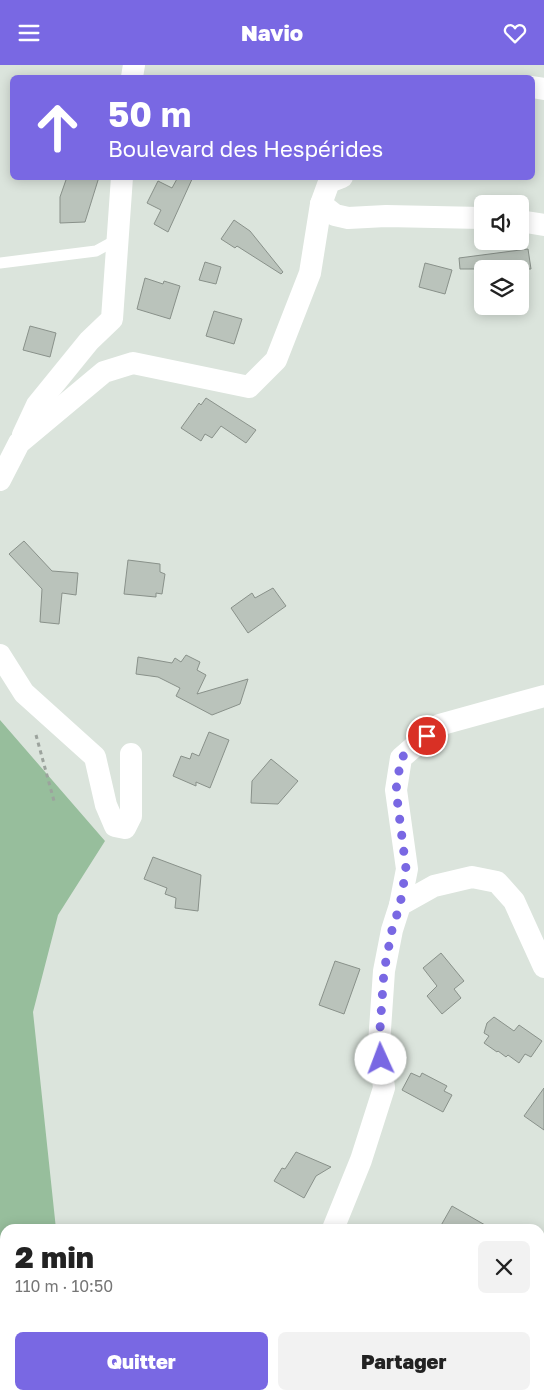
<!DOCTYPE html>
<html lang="fr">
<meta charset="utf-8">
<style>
:root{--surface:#fff;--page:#f2f2f2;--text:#222;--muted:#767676;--accent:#7968e3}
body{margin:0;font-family:"Golos Text",sans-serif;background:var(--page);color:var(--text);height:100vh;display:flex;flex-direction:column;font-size:19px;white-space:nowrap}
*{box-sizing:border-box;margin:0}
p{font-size:16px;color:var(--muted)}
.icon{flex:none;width:28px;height:28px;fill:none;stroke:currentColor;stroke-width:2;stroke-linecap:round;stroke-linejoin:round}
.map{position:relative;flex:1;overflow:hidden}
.sheet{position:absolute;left:0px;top:1159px;width:545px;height:176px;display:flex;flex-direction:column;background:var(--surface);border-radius:15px 15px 0 0;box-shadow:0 2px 12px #0003}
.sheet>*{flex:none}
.hud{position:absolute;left:10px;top:10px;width:525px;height:105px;border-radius:8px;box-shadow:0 2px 12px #0003;background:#7968e3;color:#fff;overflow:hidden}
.buttons{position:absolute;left:474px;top:130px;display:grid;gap:10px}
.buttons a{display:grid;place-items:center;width:55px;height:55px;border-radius:8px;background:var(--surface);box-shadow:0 2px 12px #0003;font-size:25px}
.pin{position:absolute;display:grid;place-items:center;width:42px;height:42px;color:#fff;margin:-21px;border:2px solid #fff;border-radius:50%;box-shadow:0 1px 5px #0007}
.me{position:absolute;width:55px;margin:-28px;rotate:358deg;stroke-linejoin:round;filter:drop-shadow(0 0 4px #0008)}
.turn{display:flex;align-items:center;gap:18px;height:105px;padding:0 15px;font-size:22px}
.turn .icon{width:65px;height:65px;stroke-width:2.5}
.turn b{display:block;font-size:35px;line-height:42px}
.round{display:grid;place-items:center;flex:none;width:52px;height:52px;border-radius:8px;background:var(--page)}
.headline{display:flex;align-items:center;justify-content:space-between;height:85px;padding:0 15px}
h1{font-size:30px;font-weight:800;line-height:38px}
.cta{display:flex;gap:10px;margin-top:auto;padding:10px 15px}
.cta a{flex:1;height:58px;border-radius:8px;background:var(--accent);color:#fff;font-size:20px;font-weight:800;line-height:58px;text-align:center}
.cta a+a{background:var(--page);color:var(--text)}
header{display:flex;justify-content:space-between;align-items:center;height:65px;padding:0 15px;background:var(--accent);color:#fff;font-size:22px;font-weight:800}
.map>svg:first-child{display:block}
.forest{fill:#97be9c}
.building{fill:#bac3bb;stroke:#89918a}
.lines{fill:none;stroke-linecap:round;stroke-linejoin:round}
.path{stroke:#9ca39d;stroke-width:3;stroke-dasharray:4 4;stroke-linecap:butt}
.service{stroke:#fff;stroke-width:11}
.minor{stroke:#fff;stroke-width:22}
.route{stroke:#7968e3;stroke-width:9;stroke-dasharray:0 16.2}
</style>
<header><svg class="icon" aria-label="menu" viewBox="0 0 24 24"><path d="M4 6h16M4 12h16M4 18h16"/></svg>Navio<svg class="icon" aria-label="heart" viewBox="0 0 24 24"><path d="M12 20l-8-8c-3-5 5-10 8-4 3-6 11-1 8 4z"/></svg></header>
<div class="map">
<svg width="544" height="1334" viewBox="0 0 544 1334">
<rect width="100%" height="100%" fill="#dbe4dc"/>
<path class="forest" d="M0 655 105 776 58 850 33 947 56 1164H5V1330H111V1334H0Z"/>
<g class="building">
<path d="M67 112H99L85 157 60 158V132Z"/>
<path d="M178 112H193L168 167 154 159 161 145 147 138 158 116 172 123Z"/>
<path d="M234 155 250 166 283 207 281 209 237 181 235 183 221 174Z"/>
<path d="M528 184 531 204H460L459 193Z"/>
<path d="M205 197 221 202 216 219 199 215Z"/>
<path d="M425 198 452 205 445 229 419 222Z"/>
<path d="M145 213 163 219 164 216 180 221 170 254 137 244Z"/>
<path d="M214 246 242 254 234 279 206 271Z"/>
<path d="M30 261 56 268 50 292 23 285Z"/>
<path d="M206 333 256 365 246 378 221 361 212 373 205 369 201 376 181 363 199 338 201 340Z"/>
<path d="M24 476 52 506 78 508 76 530 62 528 59 559 40 557 42 524 9 489Z"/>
<path d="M128 495 160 499V507L165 509 162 529 156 528V532L124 529Z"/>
<path d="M273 523 286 541 248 568 231 543 252 528 255 533Z"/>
<path d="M186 590 200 597 197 605 206 610 197 629 248 614 240 639 212 650 176 631 180 623 158 612 136 609 138 592 172 598 175 593 181 597Z"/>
<path d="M209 667 229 675 210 723 196 717V721L173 711 181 691 190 694 192 688 199 691Z"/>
<path d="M271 694 298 716 278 739 251 738 252 716Z"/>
<path d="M153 792 201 810 198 846 175 843 176 833 165 829 167 823 144 814Z"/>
<path d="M441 888 464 916 454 924 461 933 442 949 427 931 437 921 423 903Z"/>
<path d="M335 896 360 904 344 949 319 940Z"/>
<path d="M494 952 514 966 519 960 542 976 531 992 525 989 519 998 508 990 506 992 498 986 497 987 484 978 489 971 484 968 487 958Z"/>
<path d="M411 1008 420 1012 422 1008 447 1021 444 1026 452 1030 443 1047 402 1025Z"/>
<path d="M544 1023V1065L524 1051Z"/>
<path d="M296 1087 331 1102 316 1111 304 1133 274 1116 282 1103 285 1104Z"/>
<path d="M452 1141 492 1164H439Z"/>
</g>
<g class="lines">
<path class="path" d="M36 670 54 736"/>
<path class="service" d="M0 198 96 186 118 174"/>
<g class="minor">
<path d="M132 12 134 0"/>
<path d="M532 22 544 24"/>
<path d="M321 139 335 150 348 153 386 151 482 153"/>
<path d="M520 156 544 160"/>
<path d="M23 370 37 340 89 276 112 254 122 112"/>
<path d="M0 415 19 378 104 307 133 298 249 322 276 295 310 208 321 139 329 117 342 112"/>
<path d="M0 590 24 628 95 692 106 740 115 761 125 763 131 751V689"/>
<path d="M400 840 434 821 472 812 497 817 514 836 544 902"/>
<path d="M333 1164 361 1095 384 1023 379 979 384 906 392 865 400 840 407 804 396 725 401 693 439 660 544 631"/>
<path d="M540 1257 544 1258"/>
<path d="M325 1334V1330"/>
</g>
</g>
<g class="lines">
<path class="route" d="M381 994 379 979 384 906 392 865 400 840 406 804 396 725 401 693 427 671"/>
</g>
</svg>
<div class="buttons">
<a><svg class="icon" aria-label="sound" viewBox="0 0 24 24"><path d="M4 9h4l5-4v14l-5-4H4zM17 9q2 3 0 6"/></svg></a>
<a><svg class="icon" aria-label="layers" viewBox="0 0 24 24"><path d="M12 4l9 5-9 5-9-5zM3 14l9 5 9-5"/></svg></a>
</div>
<div class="pin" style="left:427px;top:671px;background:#d93025"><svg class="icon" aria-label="arrive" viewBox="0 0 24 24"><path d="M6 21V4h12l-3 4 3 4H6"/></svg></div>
<svg class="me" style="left:381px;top:994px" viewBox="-20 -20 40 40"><circle r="19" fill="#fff"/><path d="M0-13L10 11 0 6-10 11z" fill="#7968e3"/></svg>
<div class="hud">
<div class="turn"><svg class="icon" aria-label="ahead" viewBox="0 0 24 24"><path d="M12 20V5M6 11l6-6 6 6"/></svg><div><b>50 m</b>Boulevard des Hespérides</div></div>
</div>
<section class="sheet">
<div class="headline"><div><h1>2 min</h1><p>110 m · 10:50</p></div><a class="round"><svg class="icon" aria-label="close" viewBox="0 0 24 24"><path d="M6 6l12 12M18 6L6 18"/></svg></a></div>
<div class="cta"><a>Quitter</a><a>Partager</a></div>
</section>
</div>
